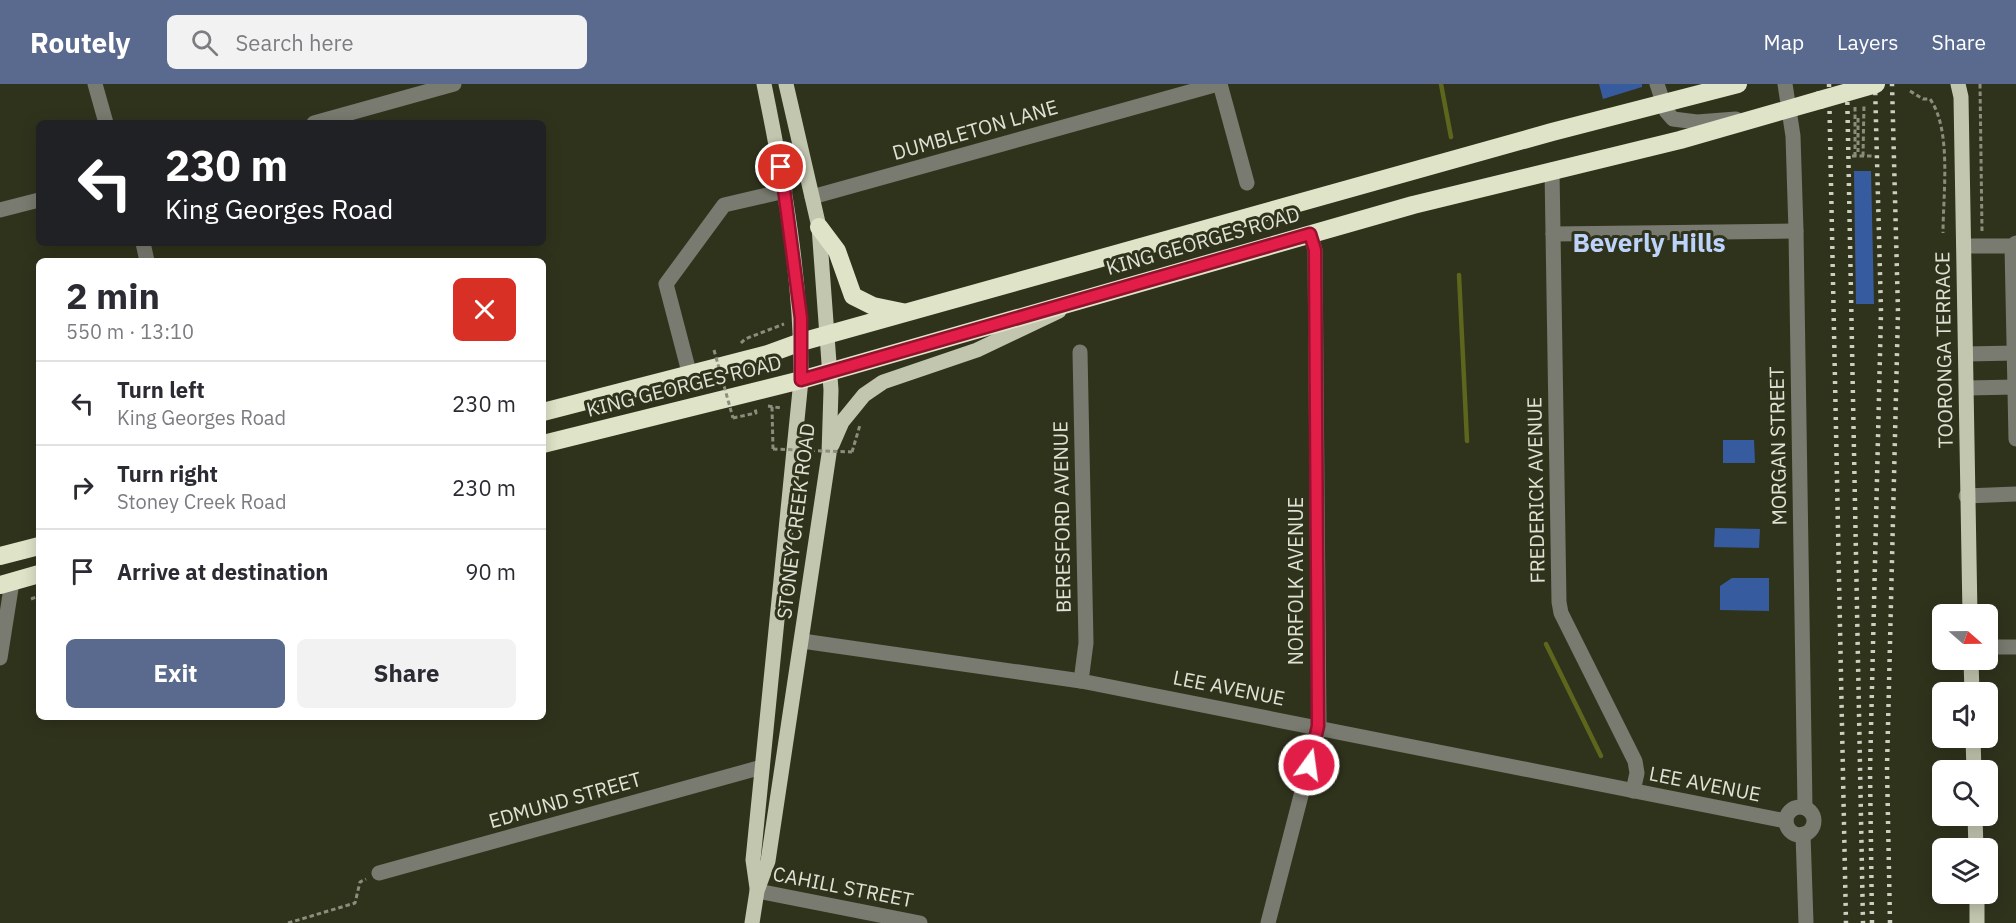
<!DOCTYPE html>
<meta charset="utf-8">
<style>
:root{--surface:#fff;--page:#f2f2f3;--text:#2b2b33;--muted:#7c7c81;--line:#e1e1e2;--accent:#596a8e}
body{margin:0;font-family:"IBM Plex Sans",sans-serif;background:var(--page);color:var(--text);height:100vh;display:flex;flex-direction:column;font-size:22px;white-space:nowrap}
*{box-sizing:border-box;margin:0}
p{font-size:20px;color:var(--muted)}
.icon{flex:none;width:33px;height:33px;fill:none;stroke:currentColor;stroke-width:2;stroke-linecap:round;stroke-linejoin:round}
.map{position:relative;flex:1;overflow:hidden}
.panel{position:absolute;left:36px;top:174px;width:510px;height:462px;display:flex;flex-direction:column;background:var(--surface);border-radius:9px;box-shadow:0 3px 15px #0003}
.panel>*{flex:none}
.guide{position:absolute;left:36px;top:36px;width:510px;height:126px;border-radius:9px;box-shadow:0 3px 15px #0003;background:#202124;color:#fff;overflow:hidden}
.needle{width:39px;rotate:110deg}
.controls{position:absolute;left:1932px;top:520px;display:grid;gap:12px}
.controls a{display:grid;place-items:center;width:66px;height:66px;border-radius:9px;background:var(--surface);box-shadow:0 3px 15px #0003;font-size:30px}
.pin{position:absolute;display:grid;place-items:center;width:51px;height:51px;color:#fff;margin:-26px;border:3px solid #fff;border-radius:50%;box-shadow:0 2px 6px #0007}
.me{position:absolute;width:66px;margin:-33px;rotate:14deg;stroke-linejoin:round;filter:drop-shadow(0 0 4px #0008)}
.turn{display:flex;align-items:center;gap:21px;height:126px;padding:0 30px;font-size:27px}
.turn .icon{width:78px;height:78px;stroke-width:2.5}
.turn b{display:block;font-size:42px;line-height:51px}
.round{display:grid;place-items:center;flex:none;width:63px;height:63px;border-radius:9px;background:var(--page)}
.overview{display:flex;align-items:center;justify-content:space-between;height:102px;padding:0 30px}
h1{font-size:36px;font-weight:700;line-height:45px}
.action{display:flex;gap:12px;margin-top:auto;padding:12px 30px}
.action a{flex:1;height:69px;border-radius:9px;background:var(--accent);color:#fff;font-size:24px;font-weight:700;line-height:69px;text-align:center}
.action a+a{background:var(--page);color:var(--text)}
ul{padding:0;list-style:none}
li{display:flex;align-items:center;gap:18px;height:84px;padding:0 30px;border-top:2px solid var(--line)}
li div{flex:1}
li b{display:block;font-size:22px}
li em{font-style:normal}
header{display:flex;align-items:center;gap:36px;box-sizing:border-box;height:84px;padding:0 30px;background:var(--accent);color:#fff}
header strong{font-size:28px}
nav{display:flex;gap:33px;margin-inline-start:auto;font-size:21px}
.search{width:420px;height:54px;background:var(--page);display:flex;align-items:center;gap:15px;box-sizing:border-box;padding:0 21px;border-radius:9px;color:var(--muted);font-size:22px}
.map>svg:first-child{display:block}
.lines{fill:none;stroke-linecap:round;stroke-linejoin:round}
.stream{stroke:#5e651d;stroke-width:4.5}
.building{fill:#375b9f}
.path{stroke:#8b8e7c;stroke-width:3;stroke-dasharray:4.5 3;stroke-linecap:butt}
.minor{stroke:#797b70;stroke-width:15}
.major{stroke:#c2c6af;stroke-width:15}
.highway{stroke:#dfe4c8;stroke-width:18}
.rail{stroke:#cccfc0;stroke-width:4.5;stroke-dasharray:3 6;stroke-linecap:butt}
.path-bridge{stroke:#8b8e7c;stroke-width:3;stroke-dasharray:4.5 3;stroke-linecap:butt}
.highway-bridge{stroke:#dfe4c8;stroke-width:18}
.route-casing{stroke:#92132f;stroke-width:15}
.route{stroke:#e11d48;stroke-width:10}
.labels{text-anchor:middle;stroke-width:6;stroke-linejoin:round;paint-order:stroke}
.street-label{font-size:20px;fill:#dfe2d4;stroke:#30331c}
.district-label{font-size:26px;font-weight:bold;fill:#bdd3fa;stroke:#30331c}
</style>
<header>
<strong>Routely</strong>
<div class="search"><svg class="icon" aria-label="search" viewBox="0 0 24 24"><circle cx="10" cy="10" r="6"/><path d="M15 15l6 6"/></svg>Search here</div>
<nav><a>Map</a><a>Layers</a><a>Share</a></nav>
</header>
<div class="map">
<svg width="2016" height="839" viewBox="0 0 2016 839">
<rect width="100%" height="100%" fill="#30331c"/>
<g class="lines">
<g class="stream">
<path d="M1441 0 1451 53"/>
<path d="M1459 191 1467 357"/>
<path d="M1546 560 1601 672"/>
</g>
</g>
<g class="building">
<path d="M1599 0H1642V3L1603 15Z"/>
<path d="M1854 87H1871L1874 220H1856Z"/>
<path d="M1723 356H1754L1755 379H1723Z"/>
<path d="M1715 444 1760 445 1759 464 1714 463Z"/>
<path d="M1732 494H1769V527L1720 526V502Z"/>
</g>
<g class="lines">
<g class="path">
<path d="M1980 0 1982 147"/>
<path d="M1910 7 1923 15H1930C1952 46 1943 110 1943 149"/>
<path d="M1855 23V72"/>
<path d="M1858 34V68"/>
<path d="M1852 72H1873"/>
<path d="M1863 72 1864 20"/>
<path d="M741 259 745 255 784 240"/>
<path d="M768 322 781 324"/>
<path d="M772 323 773 365"/>
<path d="M733 334 756 329 755 324"/>
<path d="M852 368 860 341"/>
<path d="M31 515 39 512"/>
<path d="M288 839 355 819 360 798 366 795"/>
</g>
<g class="minor">
<path d="M95 0 106 39"/>
<path d="M1220 0 1247 99"/>
<path d="M1657 0 1666 27 1673 35 1697 38 1736 35"/>
<path d="M1785 0 1793 52 1796 147 1805 724"/>
<path d="M314 39 454 0"/>
<path d="M1552 86 1559 518 1561 529 1635 677 1637 689 1633 707"/>
<path d="M812 113 1218 0"/>
<path d="M0 126 39 116"/>
<path d="M1553 150 1796 147"/>
<path d="M143 159 147 177"/>
<path d="M1964 162H2012L2016 159"/>
<path d="M2012 162 2016 355"/>
<path d="M1080 268 1086 559 1081 597"/>
<path d="M1966 270 2016 269"/>
<path d="M689 288 666 200 724 121 785 107"/>
<path d="M1967 304 2016 303"/>
<path d="M1966 412 2016 410"/>
<path d="M802 557 1081 597 1786 737"/>
<path d="M1988 563H2016"/>
<path d="M0 574 12 498"/>
<circle cx="1800" cy="737" r="14"/>
<path d="M1803 750 1806 839"/>
<path d="M379 789 762 683"/>
<path d="M757 807 920 839"/>
<path d="M1268 839 1319 642 1315 166 1310 150"/>
</g>
<g class="major">
<path d="M1958 0 1961 13 1970 531"/>
<path d="M832 361 842 338 864 311 883 298 977 266 1059 227"/>
<path d="M1971 576 1972 609"/>
<path d="M1973 654 1974 687"/>
<path d="M1975 732 1976 765"/>
<path d="M757 804 753 776 801 296C802 196 784 98 764 0"/>
<path d="M1977 810V839"/>
<path d="M752 839 757 807 768 777 829 370 831 306 819 143 786 0"/>
</g>
<g class="highway">
<path d="M819 143 837 167 853 212 873 222 902 228"/>
<path d="M543 328 768 270 801 258 1552 48 1738 0"/>
<path d="M543 360 801 296 1413 121 1680 56 1820 16"/>
<path d="M0 472 39 462"/>
<path d="M0 501 39 490"/>
</g>
<g class="rail">
<path d="M1829 0 1846 839"/>
<path d="M1847 0 1863 839"/>
<path d="M1872 839 1870 687 1881 228 1875 0"/>
<path d="M1890 839 1887 683 1898 228 1892 0"/>
</g>
<g class="path-bridge">
<path d="M714 266 733 334"/>
<path d="M773 365 852 368"/>
</g>
<path class="highway-bridge" d="M1820 16 1876 0"/>
</g>
<g class="lines">
<g class="route-casing">
<path id="route" d="M781 83 801 234V296L1310 150 1315 166 1318 642 1309 681"/>
</g>
<use href="#route" class="route"/>
</g>
<g class="labels">
<g class="street-label">
<text transform="translate(975 46) rotate(-16)" y="7">DUMBLETON LANE</text>
<text transform="translate(1203 157) rotate(-16)" y="7">KING GEORGES ROAD</text>
<text transform="translate(1944 266) rotate(-91)" y="7">TOORONGA TERRACE</text>
<text transform="translate(684 302) rotate(-14)" y="7">KING GEORGES ROAD</text>
<text transform="translate(1778 362) rotate(-91)" y="7">MORGAN STREET</text>
<text transform="translate(1536 406) rotate(-91)" y="7">FREDERICK AVENUE</text>
<text transform="translate(1062 433) rotate(-91)" y="7">BERESFORD AVENUE</text>
<text transform="translate(796 437) rotate(-83)" y="7">STONEY CREEK ROAD</text>
<text transform="translate(1296 497) rotate(-90)" y="7">NORFOLK AVENUE</text>
<text transform="translate(1229 604) rotate(11)" y="7">LEE AVENUE</text>
<text transform="translate(1705 700) rotate(11)" y="7">LEE AVENUE</text>
<text transform="translate(565 716) rotate(-16)" y="7">EDMUND STREET</text>
<text transform="translate(843 803) rotate(11)" y="7">CAHILL STREET</text>
</g>
<g class="district-label">
<text x="1649" y="168">Beverly Hills</text>
</g>
</g>
</svg>
<div class="controls">
<a><svg class="needle" viewBox="-14 -14 28 28"><path d="M0-13l5 13h-10z" fill="#e53935"/><path d="M0 13l5-13h-10z" fill="#7c7c81"/></svg></a>
<a><svg class="icon" aria-label="sound" viewBox="0 0 24 24"><path d="M4 9h4l5-4v14l-5-4H4zM17 9q2 3 0 6"/></svg></a>
<a><svg class="icon" aria-label="search" viewBox="0 0 24 24"><circle cx="10" cy="10" r="6"/><path d="M15 15l6 6"/></svg></a>
<a><svg class="icon" aria-label="layers" viewBox="0 0 24 24"><path d="M12 4l9 5-9 5-9-5zM3 14l9 5 9-5"/></svg></a>
</div>
<div class="pin" style="left:781px;top:83px;background:#d93025"><svg class="icon" aria-label="arrive" viewBox="0 0 24 24"><path d="M6 21V4h12l-3 4 3 4H6"/></svg></div>
<svg class="me" style="left:1309px;top:681px" viewBox="-20 -20 40 40"><circle r="17" fill="#e11d48" stroke="#fff" stroke-width="3"/><path d="M0-11L8 9 0 5-8 9z" fill="#fff"/></svg>
<div class="guide">
<div class="turn"><svg class="icon" aria-label="left" viewBox="0 0 24 24"><path d="M17 20v-9H6M10 6l-5 5 5 5"/></svg><div><b>230 m</b>King Georges Road</div></div>
</div>
<section class="panel">
<div class="overview"><div><h1>2 min</h1><p>550 m · 13:10</p></div><a class="round" style="background:#d93025;color:#fff"><svg class="icon" aria-label="close" viewBox="0 0 24 24"><path d="M6 6l12 12M18 6L6 18"/></svg></a></div>
<ul>
<li><svg class="icon" aria-label="left" viewBox="0 0 24 24"><path d="M17 20v-9H6M10 6l-5 5 5 5"/></svg><div><b>Turn left</b><p>King Georges Road</p></div><em>230 m</em></li>
<li><svg class="icon" aria-label="right" viewBox="0 0 24 24"><path d="M7 20v-9h11M14 6l5 5-5 5"/></svg><div><b>Turn right</b><p>Stoney Creek Road</p></div><em>230 m</em></li>
<li><svg class="icon" aria-label="arrive" viewBox="0 0 24 24"><path d="M6 21V4h12l-3 4 3 4H6"/></svg><div><b>Arrive at destination</b></div><em>90 m</em></li>
</ul>
<div class="action"><a>Exit</a><a>Share</a></div>
</section>
</div>
